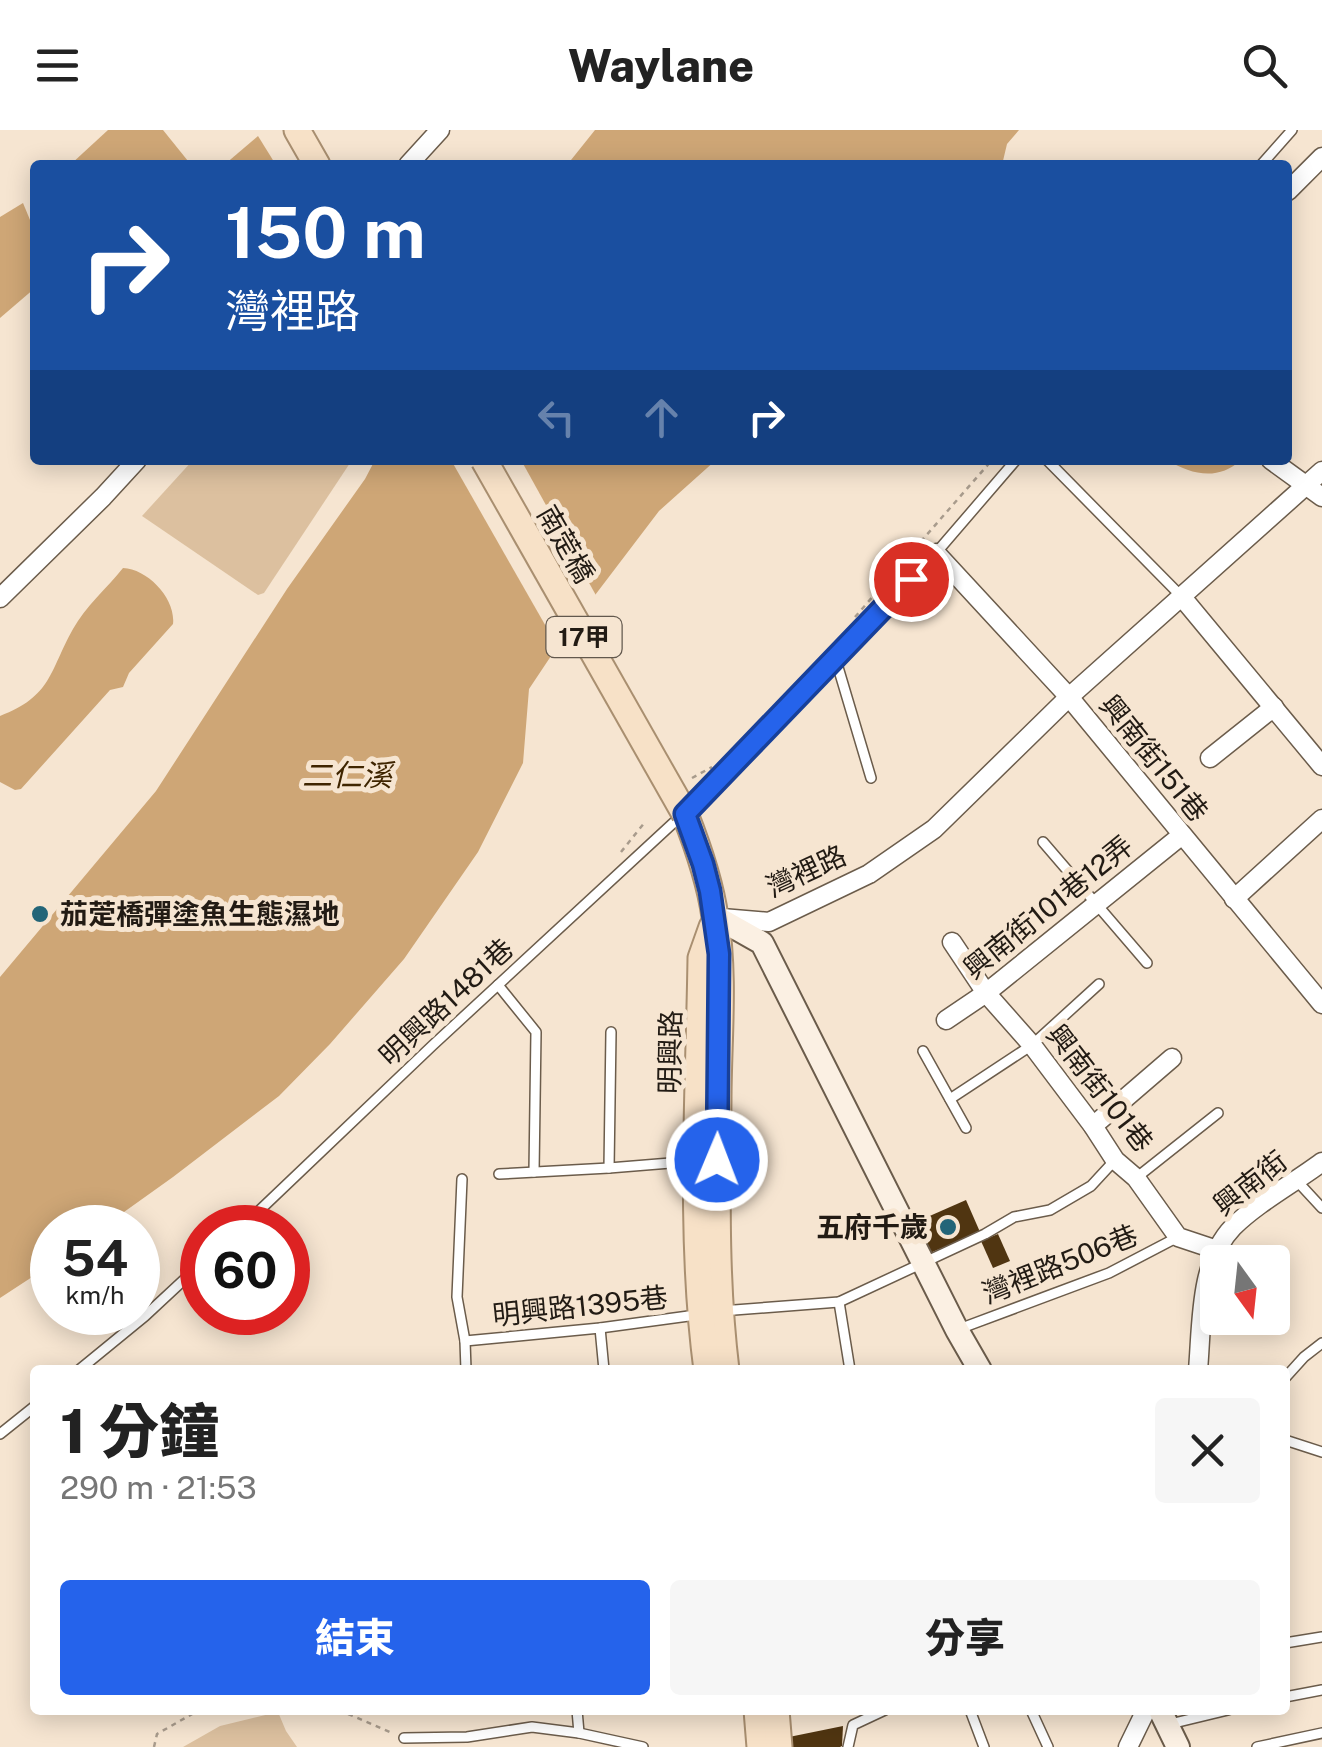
<!DOCTYPE html>
<html lang="zh-TW">
<meta charset="utf-8">
<style>
:root{--surface:#fff;--page:#f6f6f6;--text:#222;--muted:#767676;--accent:#2563eb}
body{margin:0;font-family:"Public Sans","Noto Sans TC",sans-serif;background:var(--page);color:var(--text);height:100vh;display:flex;flex-direction:column;font-size:38px;white-space:nowrap}
*{box-sizing:border-box;margin:0}
p{font-size:32px;color:var(--muted)}
.icon{flex:none;width:55px;height:55px;fill:none;stroke:currentColor;stroke-width:2;stroke-linecap:round;stroke-linejoin:round}
.map{position:relative;flex:1;overflow:hidden}
.details{position:absolute;left:30px;top:1235px;width:1260px;height:350px;display:flex;flex-direction:column;background:var(--surface);border-radius:10px;box-shadow:0 5px 25px #0003}
.details>*{flex:none}
.banner{position:absolute;left:30px;top:30px;width:1262px;height:305px;border-radius:10px;box-shadow:0 5px 25px #0003;background:#1a4fa0;color:#fff;overflow:hidden}
.needle{width:65px;rotate:165deg}
.buttons{position:absolute;left:1200px;top:1115px;display:grid;gap:20px}
.buttons a{display:grid;place-items:center;width:90px;height:90px;border-radius:10px;background:var(--surface);box-shadow:0 5px 25px #0003;font-size:50px}
.speed{position:absolute;left:30px;top:1075px;display:flex;gap:20px;font-size:50px;font-weight:700;text-align:center}
.speed>*{display:grid;place-content:center;width:130px;height:130px;border-radius:50%;background:var(--surface);box-shadow:0 5px 25px #0003;line-height:1}
.speed small{font-size:25px;font-weight:400}
.speed .limit{border:15px solid #d22;background:#fff;color:#111}
.pin{position:absolute;display:grid;place-items:center;width:85px;height:85px;color:#fff;margin:-42px;border:5px solid #fff;border-radius:50%;box-shadow:0 2px 10px #0007}
.me{position:absolute;width:110px;margin:-55px;rotate:1deg;stroke-linejoin:round;filter:drop-shadow(0 0 8px #0008)}
.turn{display:flex;align-items:center;gap:35px;height:210px;padding:0 30px;font-size:45px}
.turn .icon{width:130px;height:130px;stroke-width:2.5}
.turn b{display:block;font-size:70px;line-height:85px}
.lanes{display:flex;align-items:center;height:95px;padding:0 30px;background:#0003;justify-content:center;gap:50px;direction:ltr}
.lanes .off{opacity:.35}
.round{display:grid;place-items:center;flex:none;width:105px;height:105px;border-radius:10px;background:var(--page)}
.overview{display:flex;align-items:center;justify-content:space-between;height:170px;padding:0 30px}
h1{font-size:60px;font-weight:800;line-height:75px}
.primary-button{display:flex;gap:20px;margin-top:auto;padding:20px 30px}
.primary-button a{flex:1;height:115px;border-radius:10px;background:var(--accent);color:#fff;font-size:40px;font-weight:800;line-height:115px;text-align:center}
.primary-button a+a{background:var(--page);color:var(--text)}
header{display:flex;justify-content:space-between;align-items:center;height:130px;padding:0 30px;background:var(--surface);font-size:45px;font-weight:800}
.map>svg:first-child{display:block}
.green{fill:#dcc09f}
.water{fill:#cea676}
.pier{fill:#f6e5d1}
.building{fill:#503511}
.lines{fill:none;stroke-linecap:round;stroke-linejoin:round}
.lane-casing{stroke:#6b5c4b;stroke-width:12}
.street-casing{stroke:#6b5c4b;stroke-width:21}
.secondary-casing{stroke:#6b5c4b;stroke-width:26}
.primary-casing{stroke:#a98f70;stroke-width:29}
.path{stroke:#a89b8c;stroke-width:2.5;stroke-dasharray:5 5;stroke-linecap:butt}
.lane{stroke:#fff;stroke-width:9}
.street{stroke:#fff;stroke-width:18}
.secondary{stroke:#fbf0e3;stroke-width:22}
.primary{stroke:#f7e1c7;stroke-width:25}
.primary-bridge-casing{stroke:#a98f70;stroke-width:29;stroke-linecap:butt}
.primary-bridge{stroke:#f7e1c7;stroke-width:25}
.route-casing{stroke:#184099;stroke-width:25}
.route{stroke:#2563eb;stroke-width:18}
.poi-dot{fill:#236578;stroke:#f6e5d1;stroke-width:4}
.labels{text-anchor:middle;stroke-width:10;stroke-linejoin:round;paint-order:stroke}
.shield{fill:#f6e5d1;stroke:#62584d;stroke-width:2.5}
.shield-label{font-size:25px;font-weight:bold;fill:#221b14}
.street-label{font-size:28px;fill:#221b14;stroke:#f6e5d1}
.poi-label{font-size:28px;font-weight:bold;fill:#221b14;stroke:#f6e5d1;text-anchor:start}
.water-label{font-size:30px;font-style:italic;fill:#3f2500;stroke:#f6e5d1}
</style>
<header><svg class="icon" aria-label="menu" viewBox="0 0 24 24"><path d="M4 6h16M4 12h16M4 18h16"/></svg>Waylane<svg class="icon" aria-label="search" viewBox="0 0 24 24"><circle cx="10" cy="10" r="6"/><path d="M15 15l6 6"/></svg></header>
<div class="map">
<svg width="1322" height="1617" viewBox="0 0 1322 1617">
<rect width="100%" height="100%" fill="#f6e5d1"/>
<g class="green">
<path d="M193 330H352L264 463 258 465 142 386Z"/>
<path d="M278 1582 286 1601 297 1617H183L220 1596Z"/>
</g>
<g class="water">
<path d="M108 0H163L188 31 184 35H70Z"/>
<path d="M595 0H1019L1007 14 1002 35H567Z"/>
<path d="M258 6 276 35H224Z"/>
<path d="M23 73 35 102V158L0 188V87Z"/>
<path d="M375 330H716L659 381 567 502 529 559 523 633 478 722 404 829 330 914 279 966 173 1047 103 1097 52 1098V1134L0 1168V847L156 661 287 459 365 349Z"/>
<path d="M1167 330H1241C1218 351 1192 345 1167 330Z"/>
<path d="M123 438C148 439 176 469 173 494L129 543 123 557 110 560 21 659 15 660 0 652V586C52 566 49 542 73 499 85 477 107 458 123 438Z"/>
</g>
<path class="pier" d="M451 330H521L598 469 560 521Z"/>
<g class="building">
<path d="M966 1070 980 1102 930 1123 916 1092Z"/>
<path d="M998 1104 1010 1131 993 1138 981 1111Z"/>
<path d="M843 1596 842 1616 840 1617H790L789 1607Z"/>
</g>
<g class="lines">
<g class="lane-casing">
<g id="lane">
<path d="M1261 35 1292 0"/>
<path d="M1047 330 1181 466"/>
<path d="M835 527 871 648"/>
<path d="M1043 712 1147 833"/>
<path d="M498 855 536 902 534 1042"/>
<path d="M923 921 966 998"/>
<path d="M950 969 1032 915 1099 854"/>
<path d="M609 1038 611 902"/>
<path d="M499 1044 609 1038 695 1031"/>
<path d="M1136 1048 1218 983"/>
<path d="M462 1049 457 1167 465 1211 466 1240"/>
<path d="M1297 1051 1322 1078"/>
<path d="M241 1098 433 915 710 659 762 601 936 423 1016 330"/>
<path d="M839 1172 850 1240"/>
<path d="M721 1181 839 1172 985 1104 1014 1087 1050 1080 1091 1056 1115 1030"/>
<path d="M600 1198 604 1240"/>
<path d="M959 1199 1109 1143 1178 1107"/>
<path d="M465 1211 600 1198 696 1185"/>
<path d="M79 1240 145 1186 202 1133"/>
<path d="M1285 1248 1304 1227 1322 1213"/>
<path d="M0 1304 35 1276"/>
<path d="M1285 1310 1322 1322"/>
<path d="M1285 1513 1322 1507"/>
<path d="M1285 1567 1322 1560"/>
<path d="M577 1580 579 1603"/>
<path d="M970 1580 984 1617"/>
<path d="M1031 1580 1048 1617"/>
<path d="M1170 1594 1228 1580"/>
<path d="M404 1608 467 1607 532 1597 579 1603 643 1617"/>
<path d="M848 1617 853 1595 885 1580"/>
<path d="M1257 1617 1322 1603"/>
</g>
</g>
<g class="street-casing">
<g id="street">
<path d="M408 35 440 0"/>
<path d="M1288 61 1322 27"/>
<path d="M1271 330 1322 367"/>
<path d="M936 423 1069 567 1322 874"/>
<path d="M1181 466 1322 636"/>
<path d="M0 468 103 367 137 330"/>
<path d="M1210 628 1274 577"/>
<path d="M1234 769 1322 689"/>
<path d="M722 788 769 792 869 744 934 699 1069 567 1322 341"/>
<path d="M952 812 986 863 1032 915 1093 996 1115 1030 1136 1048 1178 1107 1217 1120"/>
<path d="M946 890 986 863 1182 705"/>
<path d="M1093 996 1172 928"/>
<path d="M1198 1240C1202 1195 1199 1132 1233 1097 1257 1073 1294 1053 1322 1032"/>
<path d="M1128 1617 1146 1580"/>
</g>
</g>
<g class="secondary-casing">
<g id="secondary">
<path d="M716 787 762 813 957 1200 980 1240"/>
<path d="M1160 1580 1178 1617"/>
</g>
</g>
<g class="primary-casing">
<g id="primary">
<path d="M297 0 317 35"/>
<path d="M685 684C698 717 710 751 715 787 725 847 718 911 718 971 717 1061 715 1151 726 1240"/>
<path d="M707 1240C689 1104 699 964 701 828L712 797"/>
<path d="M757 1580 760 1617"/>
<path d="M776 1580 779 1617"/>
</g>
</g>
<g class="path">
<path d="M855 487 992 330"/>
<path d="M692 648 712 637"/>
<path d="M621 722 645 692"/>
<path d="M339 1580 392 1603"/>
<path d="M154 1617 157 1604 199 1580"/>
</g>
<use href="#lane" class="lane"/>
<use href="#street" class="street"/>
<use href="#secondary" class="secondary"/>
<use href="#primary" class="primary"/>
<g class="primary-bridge-casing">
<path id="primary-bridge" d="M484 330 685 684"/>
</g>
<use href="#primary-bridge" class="primary-bridge"/>
</g>
<g class="lines">
<g class="route-casing">
<path id="route" d="M717 1030 719 824 710 761 703 734 685 684 911 449"/>
</g>
<use href="#route" class="route"/>
</g>
<g class="poi-dot">
<circle cx="40" cy="784" r="10"/>
<circle cx="948" cy="1097" r="10"/>
</g>
<g class="labels">
<rect class="shield" x="546.5" y="487" width="75" height="40" rx="8"/>
<g class="shield-label">
<text x="584" y="516">17甲</text>
</g>
<g class="street-label">
<text transform="translate(566 414) rotate(60)" y="10">南萣橋</text>
<text transform="translate(1154 628) rotate(51)" y="10">興南街151巷</text>
<text transform="translate(806 741) rotate(-25)" y="10">灣裡路</text>
<text transform="translate(1048 777) rotate(-39)" y="10">興南街101巷12弄</text>
<text transform="translate(446 872) rotate(-43)" y="10">明興路1481巷</text>
<text transform="translate(670 922) rotate(-89)" y="10">明興路</text>
<text transform="translate(1100 958) rotate(52)" y="10">興南街101巷</text>
<text transform="translate(1250 1053) rotate(-38)" y="10">興南街</text>
<text transform="translate(1060 1134) rotate(-22)" y="10">灣裡路506巷</text>
<text transform="translate(580 1176) rotate(-6)" y="10">明興路1395巷</text>
</g>
<g class="poi-label">
<text x="60" y="794">茄萣橋彈塗魚生態濕地</text>
<text x="928" y="1107" text-anchor="end">五府千歲</text>
</g>
<g class="water-label">
<text x="347" y="656">二仁溪</text>
</g>
</g>
</svg>
<div class="buttons">
<a><svg class="needle" viewBox="-14 -14 28 28"><path d="M0-13l5 13h-10z" fill="#e53935"/><path d="M0 13l5-13h-10z" fill="#767676"/></svg></a>
</div>
<div class="speed"><div>54<small>km/h</small></div><div class="limit">60</div></div>
<div class="pin" style="left:911px;top:449px;background:#d93025"><svg class="icon" aria-label="arrive" viewBox="0 0 24 24"><path d="M6 21V4h12l-3 4 3 4H6"/></svg></div>
<svg class="me" style="left:717px;top:1030px" viewBox="-20 -20 40 40"><circle r="17" fill="#2563eb" stroke="#fff" stroke-width="3"/><path d="M0-11L8 9 0 5-8 9z" fill="#fff"/></svg>
<div class="banner">
<div class="turn"><svg class="icon" aria-label="right" viewBox="0 0 24 24"><path d="M7 20v-9h11M14 6l5 5-5 5"/></svg><div><b>150 m</b>灣裡路</div></div>
<div class="lanes"><svg class="icon off" aria-label="left" viewBox="0 0 24 24"><path d="M17 20v-9H6M10 6l-5 5 5 5"/></svg><svg class="icon off" aria-label="ahead" viewBox="0 0 24 24"><path d="M12 20V5M6 11l6-6 6 6"/></svg><svg class="icon" aria-label="right" viewBox="0 0 24 24"><path d="M7 20v-9h11M14 6l5 5-5 5"/></svg></div>
</div>
<section class="details">
<div class="overview"><div><h1>1 分鐘</h1><p>290 m · 21:53</p></div><a class="round"><svg class="icon" aria-label="close" viewBox="0 0 24 24"><path d="M6 6l12 12M18 6L6 18"/></svg></a></div>
<div class="primary-button"><a>結束</a><a>分享</a></div>
</section>
</div>
